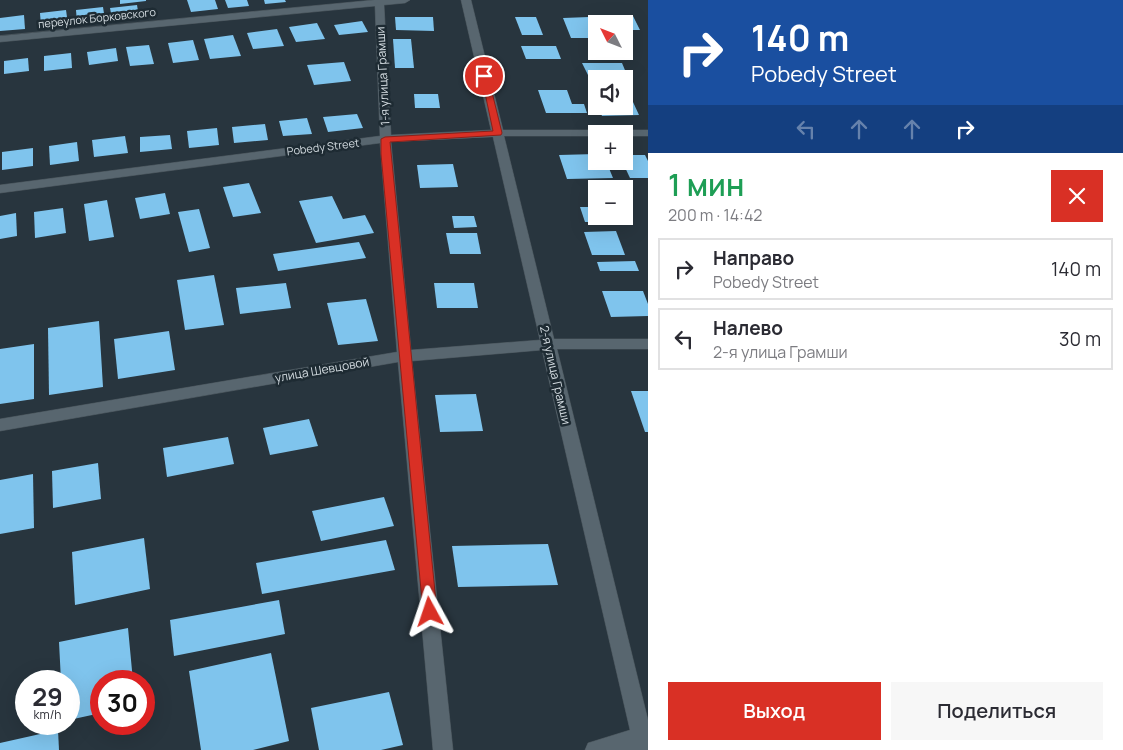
<!DOCTYPE html>
<html lang="ru">
<meta charset="utf-8">
<style>
:root{--surface:#fff;--page:#f7f7f7;--text:#2b2b33;--muted:#7c7c81;--line:#e1e1e2;--accent:#d93025}
body{margin:0;font-family:Manrope,sans-serif;background:var(--page);color:var(--text);height:100vh;display:flex;flex-direction:column;font-size:19px;white-space:nowrap}
*{box-sizing:border-box;margin:0}
p{font-size:16px;color:var(--muted)}
.icon{flex:none;width:28px;height:28px;fill:none;stroke:currentColor;stroke-width:2;stroke-linecap:round;stroke-linejoin:round}
.map{position:relative;flex:1;overflow:hidden}
.panel{display:flex;flex-direction:column;background:var(--surface);width:475px}
.panel>*{flex:none}
.hud{background:#1a4fa0;color:#fff;overflow:hidden}
.needle{width:32px;rotate:312deg}
.buttons{position:absolute;left:588px;top:15px;display:grid;gap:10px}
.buttons a{display:grid;place-items:center;width:45px;height:45px;border-radius:0px;background:var(--surface);box-shadow:0 5px 20px #0002;font-size:25px}
.speed{position:absolute;left:15px;top:670px;display:flex;gap:10px;font-size:25px;font-weight:700;text-align:center}
.speed>*{display:grid;place-content:center;width:65px;height:65px;border-radius:50%;background:var(--surface);box-shadow:0 5px 20px #0002;line-height:1}
.speed small{font-size:12px;font-weight:400}
.speed .limit{border:8px solid #d22;background:#fff;color:#111}
.pin{position:absolute;display:grid;place-items:center;width:42px;height:42px;color:#fff;margin:-21px;border:2px solid #fff;border-radius:50%;box-shadow:0 1px 5px #0007}
.me{position:absolute;width:55px;margin:-28px;rotate:355deg;stroke-linejoin:round;filter:drop-shadow(0 0 4px #0008)}
.turn{display:flex;align-items:center;gap:18px;height:105px;padding:0 20px;font-size:22px}
.turn .icon{width:65px;height:65px;stroke-width:2.5}
.turn b{display:block;font-size:35px;line-height:42px}
.lanes{display:flex;align-items:center;height:48px;padding:0 20px;background:#0003;justify-content:center;gap:25px;direction:ltr}
.lanes .off{opacity:.35}
.round{display:grid;place-items:center;flex:none;width:52px;height:52px;border-radius:0px;background:var(--page)}
.head{display:flex;align-items:center;justify-content:space-between;height:85px;padding:0 20px}
h1{font-size:30px;font-weight:600;line-height:38px;color:#1e9e55}
.button{display:flex;gap:10px;margin-top:auto;padding:10px 20px}
.button a{flex:1;height:58px;border-radius:0px;background:var(--accent);color:#fff;font-size:20px;font-weight:600;line-height:58px;text-align:center}
.button a+a{background:var(--page);color:var(--text)}
ul{padding:0;list-style:none}
li{display:flex;align-items:center;gap:15px;height:62px;margin:0 10px 8px;padding:0 10px;border:2px solid var(--line);border-radius:0px}
li div{flex:1}
li b{display:block;font-size:19px}
li em{font-style:normal}
main{display:flex;flex:1;min-height:0}
.map>svg:first-child{display:block}
.building{fill:#7fc4ed}
.lines{fill:none;stroke-linecap:round;stroke-linejoin:round}
.street-casing{stroke:#475259;stroke-width:1}
.street{fill:#58666f;fill-rule:evenodd}
.route{fill:#d93025;stroke:#8d1f18}
.labels{text-anchor:middle;stroke-width:5;stroke-linejoin:round;paint-order:stroke}
.far-street-label{font-size:11px;fill:#d4dce1;stroke:#1e2b33}
.street-label{font-size:12px;fill:#d4dce1;stroke:#1e2b33}
</style>
<main>
<div class="map">
<svg width="648" height="750" viewBox="0 0 648 750">
<rect width="100%" height="100%" fill="#28353e"/>
<g class="building">
<path d="M120 0H146V1L120 4Z"/>
<path d="M187 0H215L218 9 191 12Z"/>
<path d="M225 0H247L249 6 228 8Z"/>
<path d="M264 0H285L286 2 265 4Z"/>
<path d="M137 5 139 17 112 19 110 8Z"/>
<path d="M103 7 105 20 77 23 76 10Z"/>
<path d="M66 10 68 24 41 27 40 13Z"/>
<path d="M24 15 25 29 0 31V18Z"/>
<path d="M633 16 640 30H624V24H611L607 17Z"/>
<path d="M395 17H433L434 31 396 30Z"/>
<path d="M515 17H536L543 35H522Z"/>
<path d="M589 17 596 31V38H571L563 18Z"/>
<path d="M362 21 368 32 339 35 334 25Z"/>
<path d="M317 23 325 39 296 42 289 27Z"/>
<path d="M277 29 284 46 253 49 247 33Z"/>
<path d="M233 35 241 56 210 59 204 39Z"/>
<path d="M393 39H411L414 68H395Z"/>
<path d="M193 40 199 60 173 63 168 43Z"/>
<path d="M149 45 154 64 130 66 126 47Z"/>
<path d="M521 46H556L561 59H526Z"/>
<path d="M116 48 118 61 89 65 87 52Z"/>
<path d="M71 53 72 68 44 71V56Z"/>
<path d="M28 58 29 71 4 74V61Z"/>
<path d="M344 62 351 81 314 85 307 65Z"/>
<path d="M582 63H622L627 75H588Z"/>
<path d="M538 90H567L572 104H584L587 113H546Z"/>
<path d="M414 94H438L440 108H415Z"/>
<path d="M624 102H633L639 115 602 116 598 106H624Z"/>
<path d="M357 114 363 128 328 132 323 117Z"/>
<path d="M307 118 312 134 283 136 279 121Z"/>
<path d="M265 124 268 140 234 143 232 127Z"/>
<path d="M217 128 219 145 189 148 187 131Z"/>
<path d="M170 135 172 149 140 152V137Z"/>
<path d="M125 136 128 153 94 157 92 140Z"/>
<path d="M77 142 79 161 50 165 49 146Z"/>
<path d="M33 148V166L2 170V152Z"/>
<path d="M596 154V161H606L613 178 567 179 559 155Z"/>
<path d="M624 155H645L648 161V178H630L622 161Z"/>
<path d="M453 164 458 187 420 188 417 165Z"/>
<path d="M249 183 261 213 233 217 223 187Z"/>
<path d="M165 193 170 214 140 219 135 198Z"/>
<path d="M332 196 343 219 365 215 374 233 316 243 299 201Z"/>
<path d="M107 200 114 237 89 241 84 204Z"/>
<path d="M624 206 630 222H585L580 207H596V216H624Z"/>
<path d="M63 208 66 233 35 238 34 212Z"/>
<path d="M199 209 210 248 189 252 178 212Z"/>
<path d="M16 213 17 236 0 239V216Z"/>
<path d="M452 216H474L477 227 454 228Z"/>
<path d="M616 231 625 255H592L584 232Z"/>
<path d="M446 233H477L481 254H450Z"/>
<path d="M359 242 366 258 278 271 273 254Z"/>
<path d="M635 261 639 271H600L597 262Z"/>
<path d="M214 275 224 325 185 330 177 280Z"/>
<path d="M286 283 291 308 240 314 236 288Z"/>
<path d="M434 283H474L478 308H437Z"/>
<path d="M602 291H643L648 304V316L611 317Z"/>
<path d="M366 299 378 341 338 345 327 303Z"/>
<path d="M99 321 103 387 49 395 48 328Z"/>
<path d="M169 331 175 370 118 379 114 339Z"/>
<path d="M34 344V399L0 404V349Z"/>
<path d="M631 391H648V432H645Z"/>
<path d="M476 394 483 431 440 432 435 395Z"/>
<path d="M309 419 318 446 270 455 263 428Z"/>
<path d="M228 437 234 464 167 477 163 448Z"/>
<path d="M98 463 101 499 53 508 52 471Z"/>
<path d="M33 474 34 528 0 534V480Z"/>
<path d="M384 497 394 526 321 541 312 511Z"/>
<path d="M144 538 150 589 75 605 72 552Z"/>
<path d="M386 540 395 570 262 594 256 563Z"/>
<path d="M548 544 558 585 458 587 452 546Z"/>
<path d="M279 600 285 634 174 656 170 620Z"/>
<path d="M128 628 133 681H101V713L69 720V681H61L59 642Z"/>
<path d="M271 653 289 741 253 750H201L189 671Z"/>
<path d="M389 692 403 745 381 750H319L311 708Z"/>
<path d="M58 730 59 750H0V743Z"/>
</g>
<g class="lines">
<g class="street-casing">
<path id="street" d="M374 0H410L405 3 384 5 391 135 491 130 461 0H471L503 130H648V136H624V134H596V136H504L554 339H648V349H557L648 720V750H585L588 743 630 730 542 350 412 361 453 750H433L398 362 0 431V419L397 352 380 143 0 193V185L380 136 375 6 0 42V36ZM493 137 540 340 411 350 391 142Z"/>
</g>
<use href="#street" class="street"/>
</g>
<path class="route" d="M481 74 488 76 502 133 501 135 390 142 437 612 435 617 430 618 425 617 423 612 381 154V139L385 137 493 131Z"/>
<g class="labels">
<g class="far-street-label">
<text transform="translate(97 18) rotate(-6)" y="4">переулок Борковского</text>
<text transform="translate(323 147) rotate(-7)" y="4">Pobedy Street</text>
</g>
<g class="street-label">
<text transform="translate(383 76) rotate(-93)" y="4">1-я улица Грамши</text>
<text transform="translate(322 370) rotate(-10)" y="4">улица Шевцовой</text>
<text transform="translate(555 375) rotate(77)" y="4">2-я улица Грамши</text>
</g>
</g>
</svg>
<div class="buttons">
<a><svg class="needle" viewBox="-14 -14 28 28"><path d="M0-13l5 13h-10z" fill="#e53935"/><path d="M0 13l5-13h-10z" fill="#7c7c81"/></svg></a>
<a><svg class="icon" aria-label="sound" viewBox="0 0 24 24"><path d="M4 9h4l5-4v14l-5-4H4zM17 9q2 3 0 6"/></svg></a>
<a>+</a>
<a>−</a>
</div>
<div class="speed"><div>29<small>km/h</small></div><div class="limit">30</div></div>
<div class="pin" style="left:484px;top:76px;background:#d93025"><svg class="icon" aria-label="arrive" viewBox="0 0 24 24"><path d="M6 21V4h12l-3 4 3 4H6"/></svg></div>
<svg class="me" style="left:430px;top:612px" viewBox="-20 -20 40 40"><path d="M0-17L14 15 0 8-14 15z" fill="#d93025" stroke="#fff" stroke-width="4"/></svg>
</div>
<section class="panel">
<div class="hud">
<div class="turn"><svg class="icon" aria-label="right" viewBox="0 0 24 24"><path d="M7 20v-9h11M14 6l5 5-5 5"/></svg><div><b>140 m</b>Pobedy Street</div></div>
<div class="lanes"><svg class="icon off" aria-label="left" viewBox="0 0 24 24"><path d="M17 20v-9H6M10 6l-5 5 5 5"/></svg><svg class="icon off" aria-label="ahead" viewBox="0 0 24 24"><path d="M12 20V5M6 11l6-6 6 6"/></svg><svg class="icon off" aria-label="ahead" viewBox="0 0 24 24"><path d="M12 20V5M6 11l6-6 6 6"/></svg><svg class="icon" aria-label="right" viewBox="0 0 24 24"><path d="M7 20v-9h11M14 6l5 5-5 5"/></svg></div>
</div>
<div class="head"><div><h1>1 мин</h1><p>200 m · 14:42</p></div><a class="round" style="background:#d93025;color:#fff"><svg class="icon" aria-label="close" viewBox="0 0 24 24"><path d="M6 6l12 12M18 6L6 18"/></svg></a></div>
<ul>
<li><svg class="icon" aria-label="right" viewBox="0 0 24 24"><path d="M7 20v-9h11M14 6l5 5-5 5"/></svg><div><b>Направо</b><p>Pobedy Street</p></div><em>140 m</em></li>
<li><svg class="icon" aria-label="left" viewBox="0 0 24 24"><path d="M17 20v-9H6M10 6l-5 5 5 5"/></svg><div><b>Налево</b><p>2-я улица Грамши</p></div><em>30 m</em></li>
</ul>
<div class="button"><a>Выход</a><a>Поделиться</a></div>
</section>
</main>
